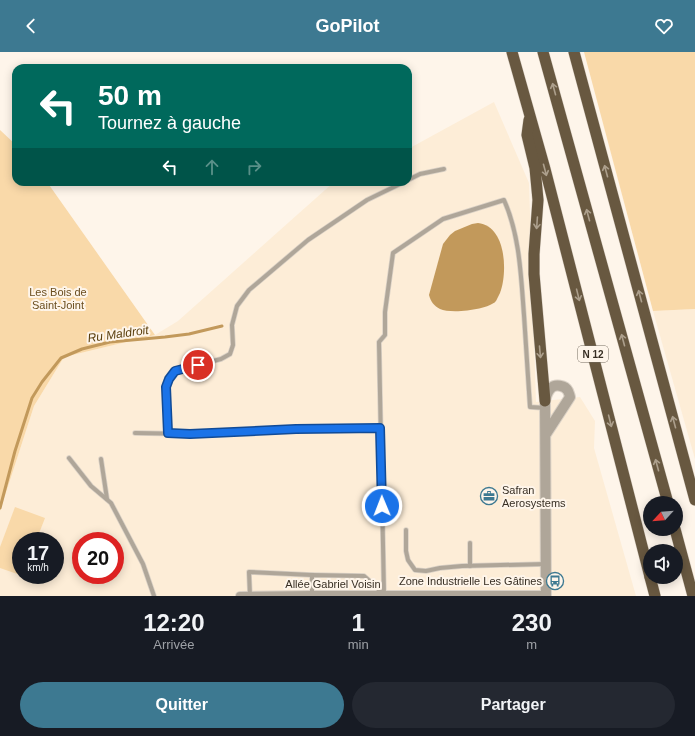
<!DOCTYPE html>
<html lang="fr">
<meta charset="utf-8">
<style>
:root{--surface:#171b24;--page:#242831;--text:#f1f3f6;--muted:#9ea1a6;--accent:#3d7991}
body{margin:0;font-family:Helvetica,sans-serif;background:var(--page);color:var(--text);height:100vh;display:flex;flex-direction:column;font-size:15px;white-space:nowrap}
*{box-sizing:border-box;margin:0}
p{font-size:13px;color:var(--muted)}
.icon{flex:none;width:22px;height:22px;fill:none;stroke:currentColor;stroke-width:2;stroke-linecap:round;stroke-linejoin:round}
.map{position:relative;height:544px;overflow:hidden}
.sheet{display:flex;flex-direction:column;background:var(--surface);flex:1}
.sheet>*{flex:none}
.top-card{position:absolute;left:12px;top:12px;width:400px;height:122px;border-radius:12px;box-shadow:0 2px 10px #0003;background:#00695c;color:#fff;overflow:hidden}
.needle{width:26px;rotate:244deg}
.controls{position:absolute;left:643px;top:444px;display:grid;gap:8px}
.controls a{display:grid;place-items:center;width:40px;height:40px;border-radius:50%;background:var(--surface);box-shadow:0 2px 10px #0003;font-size:20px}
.speed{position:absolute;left:12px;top:480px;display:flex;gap:8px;font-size:20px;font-weight:700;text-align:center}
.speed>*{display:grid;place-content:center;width:52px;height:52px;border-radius:50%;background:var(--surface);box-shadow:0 2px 10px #0003;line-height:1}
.speed small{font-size:10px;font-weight:400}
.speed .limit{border:6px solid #d22;background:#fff;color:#111}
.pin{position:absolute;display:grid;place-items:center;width:34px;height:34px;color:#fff;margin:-17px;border:2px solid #fff;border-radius:50%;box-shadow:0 1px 4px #0007}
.me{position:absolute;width:44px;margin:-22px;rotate:359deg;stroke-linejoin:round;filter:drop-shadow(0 0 3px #0008)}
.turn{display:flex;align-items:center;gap:14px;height:84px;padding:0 20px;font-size:18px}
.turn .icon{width:52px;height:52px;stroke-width:2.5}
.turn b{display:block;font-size:28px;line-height:34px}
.lanes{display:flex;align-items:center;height:38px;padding:0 20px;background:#0003;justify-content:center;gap:20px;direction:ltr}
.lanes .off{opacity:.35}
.eta{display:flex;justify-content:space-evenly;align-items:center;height:68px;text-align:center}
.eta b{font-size:24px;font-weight:600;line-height:28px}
.cta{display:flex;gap:8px;margin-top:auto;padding:8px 20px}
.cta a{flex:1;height:46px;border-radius:24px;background:var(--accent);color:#fff;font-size:16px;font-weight:600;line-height:46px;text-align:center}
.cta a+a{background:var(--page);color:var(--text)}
header{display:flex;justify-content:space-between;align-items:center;height:52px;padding:0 20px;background:var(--accent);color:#fff;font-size:18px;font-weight:600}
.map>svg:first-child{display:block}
.built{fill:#fdedd7;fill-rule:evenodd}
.green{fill:#f9d9a9}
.water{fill:#c2995b}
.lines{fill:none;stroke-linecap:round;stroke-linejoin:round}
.stream{stroke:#c2995b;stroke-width:3}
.service-casing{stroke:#dad1c6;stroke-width:5.5}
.minor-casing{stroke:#dad1c6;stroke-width:10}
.tertiary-casing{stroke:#dad1c6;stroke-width:12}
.trunk-casing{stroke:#dad1c6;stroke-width:12}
.service{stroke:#afa699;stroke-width:4}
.minor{stroke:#afa699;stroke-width:8}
.tertiary{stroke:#afa699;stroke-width:10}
.trunk{stroke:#685840;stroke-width:11}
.oneway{stroke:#ac9f8c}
.route-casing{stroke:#114b97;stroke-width:10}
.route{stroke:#1a73e8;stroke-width:7}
.labels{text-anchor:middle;stroke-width:4;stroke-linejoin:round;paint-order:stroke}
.shield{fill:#fef5ea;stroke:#736a5f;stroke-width:1}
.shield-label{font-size:10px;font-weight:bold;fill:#372e23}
.park-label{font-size:11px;fill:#6b4e1f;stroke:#fef5ea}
.poi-label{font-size:11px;fill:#372e23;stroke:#fef5ea;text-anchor:start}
.street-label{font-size:11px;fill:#372e23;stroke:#fef5ea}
.water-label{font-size:12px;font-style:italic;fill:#5a3e0c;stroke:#fef5ea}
</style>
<header><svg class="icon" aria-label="back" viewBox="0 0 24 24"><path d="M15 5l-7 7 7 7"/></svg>GoPilot<svg class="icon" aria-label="heart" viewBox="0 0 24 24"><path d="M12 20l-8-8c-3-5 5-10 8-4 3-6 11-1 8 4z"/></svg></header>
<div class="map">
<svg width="695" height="544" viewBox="0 0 695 544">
<rect width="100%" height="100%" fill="#fef5ea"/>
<g class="built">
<path d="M494 50 529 131 536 350 580 345 595 369 594 396 636 544H0V459L34 354 64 305 155 283 178 269 334 130H408V97ZM21 489H55V523H21ZM81 489H115V523H81Z"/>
<path d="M695 257V407L653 259Z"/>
</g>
<g class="green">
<path d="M584 0H695V257L653 259Z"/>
<path d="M0 78 16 93V130H47L155 283 64 305 34 354 0 459Z"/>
<path d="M15 455 45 466 36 489H21V523H23V524L0 516V495Z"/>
</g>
<path class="water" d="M478 171C506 174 508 220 500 241 499 243 497 247 496 249 488 258 451 262 440 257 434 254 431 250 429 243L443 192 450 183 455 179 472 172Z"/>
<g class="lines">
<path class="stream" d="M0 456 15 399 32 346 42 330 61 306 82 297 110 290 165 285 189 282 222 274"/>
<g class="service-casing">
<g id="service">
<path d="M408 128 420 122 444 117"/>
<path d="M135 381 190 382 296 377H380"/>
<path d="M168 381 166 335 169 327 175 319 221 307 230 302 233 293 232 273 237 254 249 238 308 188 367 148 404 130"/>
<path d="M69 406 91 434 111 451 143 512 154 544"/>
<path d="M101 407 107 447"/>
<path d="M406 478V499L408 508 415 518 426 519 440 516 462 514 546 512"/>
<path d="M470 514V491"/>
<path d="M312 543V523L364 524 374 533 383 542"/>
<path d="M384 543 379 290 385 283V260L393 201 443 167 504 148C520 184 521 225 524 263 526 294 528 325 530 355L545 356"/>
<path d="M250 544 249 520 312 523"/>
</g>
</g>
<g class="minor-casing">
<path id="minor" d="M240 544 312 543H546"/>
</g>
<g class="tertiary-casing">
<path id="tertiary" d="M546 382 570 345C570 344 568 339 568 339 565 333 555 332 551 336 547 340 546 344 545 349L546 544"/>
</g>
<g class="trunk-casing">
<g id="trunk">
<path d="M512 0 545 117 650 525"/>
<path d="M543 0 668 451"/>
<path d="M574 0 695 448"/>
<path d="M529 68 527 83 535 116 538 148 534 202V222L545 349"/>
<path d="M675 477 693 544"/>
<path d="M650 525 655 544"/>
</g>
</g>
<use href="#service" class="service"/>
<use href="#minor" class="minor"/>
<use href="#tertiary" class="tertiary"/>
<use href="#trunk" class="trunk"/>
</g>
<defs><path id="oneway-shaft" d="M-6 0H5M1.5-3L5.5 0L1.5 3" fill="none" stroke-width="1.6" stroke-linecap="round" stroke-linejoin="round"/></defs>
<g class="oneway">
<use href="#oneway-shaft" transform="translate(554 37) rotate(-105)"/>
<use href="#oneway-shaft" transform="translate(545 118) rotate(75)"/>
<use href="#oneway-shaft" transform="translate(606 119) rotate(-105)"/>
<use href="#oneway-shaft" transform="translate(588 163) rotate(-105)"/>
<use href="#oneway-shaft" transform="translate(537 171) rotate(94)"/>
<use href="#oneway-shaft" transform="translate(578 243) rotate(76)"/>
<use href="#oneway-shaft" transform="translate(640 244) rotate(-105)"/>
<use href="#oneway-shaft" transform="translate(623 288) rotate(-105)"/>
<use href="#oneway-shaft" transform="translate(540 300) rotate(85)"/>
<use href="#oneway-shaft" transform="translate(610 369) rotate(76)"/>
<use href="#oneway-shaft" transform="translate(674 370) rotate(-105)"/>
<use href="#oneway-shaft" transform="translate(657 413) rotate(-105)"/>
</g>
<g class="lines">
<g class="route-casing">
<path id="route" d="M198 313 175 319 169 327 166 335 168 381 190 382 296 377 380 376 382 454"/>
</g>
<use href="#route" class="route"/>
</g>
<defs>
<g id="office-ring" transform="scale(0.9)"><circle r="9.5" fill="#fef5ea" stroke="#3d7991" stroke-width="1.5"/><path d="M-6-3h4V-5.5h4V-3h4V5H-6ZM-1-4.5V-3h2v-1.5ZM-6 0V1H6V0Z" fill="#3d7991"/></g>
<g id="bus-ring" transform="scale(0.9)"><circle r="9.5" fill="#fef5ea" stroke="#3d7991" stroke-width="1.5"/><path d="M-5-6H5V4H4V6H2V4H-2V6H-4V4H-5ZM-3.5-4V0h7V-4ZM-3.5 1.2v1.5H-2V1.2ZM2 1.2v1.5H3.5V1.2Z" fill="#3d7991"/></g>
</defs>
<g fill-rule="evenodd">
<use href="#office-ring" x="489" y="444"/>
<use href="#bus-ring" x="555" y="529"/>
</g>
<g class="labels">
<rect class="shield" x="578" y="294" width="30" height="16" rx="3"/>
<g class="shield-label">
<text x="593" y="306">N 12</text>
</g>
<g class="park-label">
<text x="58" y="244">Les Bois de<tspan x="58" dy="13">Saint-Joint</tspan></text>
</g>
<g class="poi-label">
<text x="502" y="442">Safran<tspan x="502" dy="13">Aerosystems</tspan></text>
<text x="542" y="533" text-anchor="end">Zone Industrielle Les Gâtines</text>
</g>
<g class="street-label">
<text x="333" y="536">Allée Gabriel Voisin</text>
</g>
<g class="water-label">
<text transform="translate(118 282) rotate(-8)" y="4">Ru Maldroit</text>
</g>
</g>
</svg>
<div class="controls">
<a><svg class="needle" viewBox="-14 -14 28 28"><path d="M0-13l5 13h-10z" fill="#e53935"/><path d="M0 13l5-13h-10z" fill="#9ea1a6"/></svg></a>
<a><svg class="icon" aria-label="sound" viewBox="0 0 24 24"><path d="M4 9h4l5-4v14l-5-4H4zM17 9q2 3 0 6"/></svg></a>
</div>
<div class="speed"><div>17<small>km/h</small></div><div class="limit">20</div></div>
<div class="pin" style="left:198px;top:313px;background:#d93025"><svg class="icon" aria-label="arrive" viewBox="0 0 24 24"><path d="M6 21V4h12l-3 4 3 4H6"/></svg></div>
<svg class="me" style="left:382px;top:454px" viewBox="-20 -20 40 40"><circle r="17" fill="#1a73e8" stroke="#fff" stroke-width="3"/><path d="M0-11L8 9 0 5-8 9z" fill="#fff"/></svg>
<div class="top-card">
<div class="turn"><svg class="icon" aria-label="left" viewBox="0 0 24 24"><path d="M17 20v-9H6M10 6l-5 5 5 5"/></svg><div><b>50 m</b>Tournez à gauche</div></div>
<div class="lanes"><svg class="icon" aria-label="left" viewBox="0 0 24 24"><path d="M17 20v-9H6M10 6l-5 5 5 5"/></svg><svg class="icon off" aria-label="ahead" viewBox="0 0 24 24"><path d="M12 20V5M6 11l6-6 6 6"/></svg><svg class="icon off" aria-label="right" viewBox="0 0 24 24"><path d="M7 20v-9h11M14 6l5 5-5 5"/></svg></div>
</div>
</div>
<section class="sheet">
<div class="eta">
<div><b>12:20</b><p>Arrivée</p></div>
<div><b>1</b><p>min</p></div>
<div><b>230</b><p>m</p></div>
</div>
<div class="cta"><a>Quitter</a><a>Partager</a></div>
</section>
